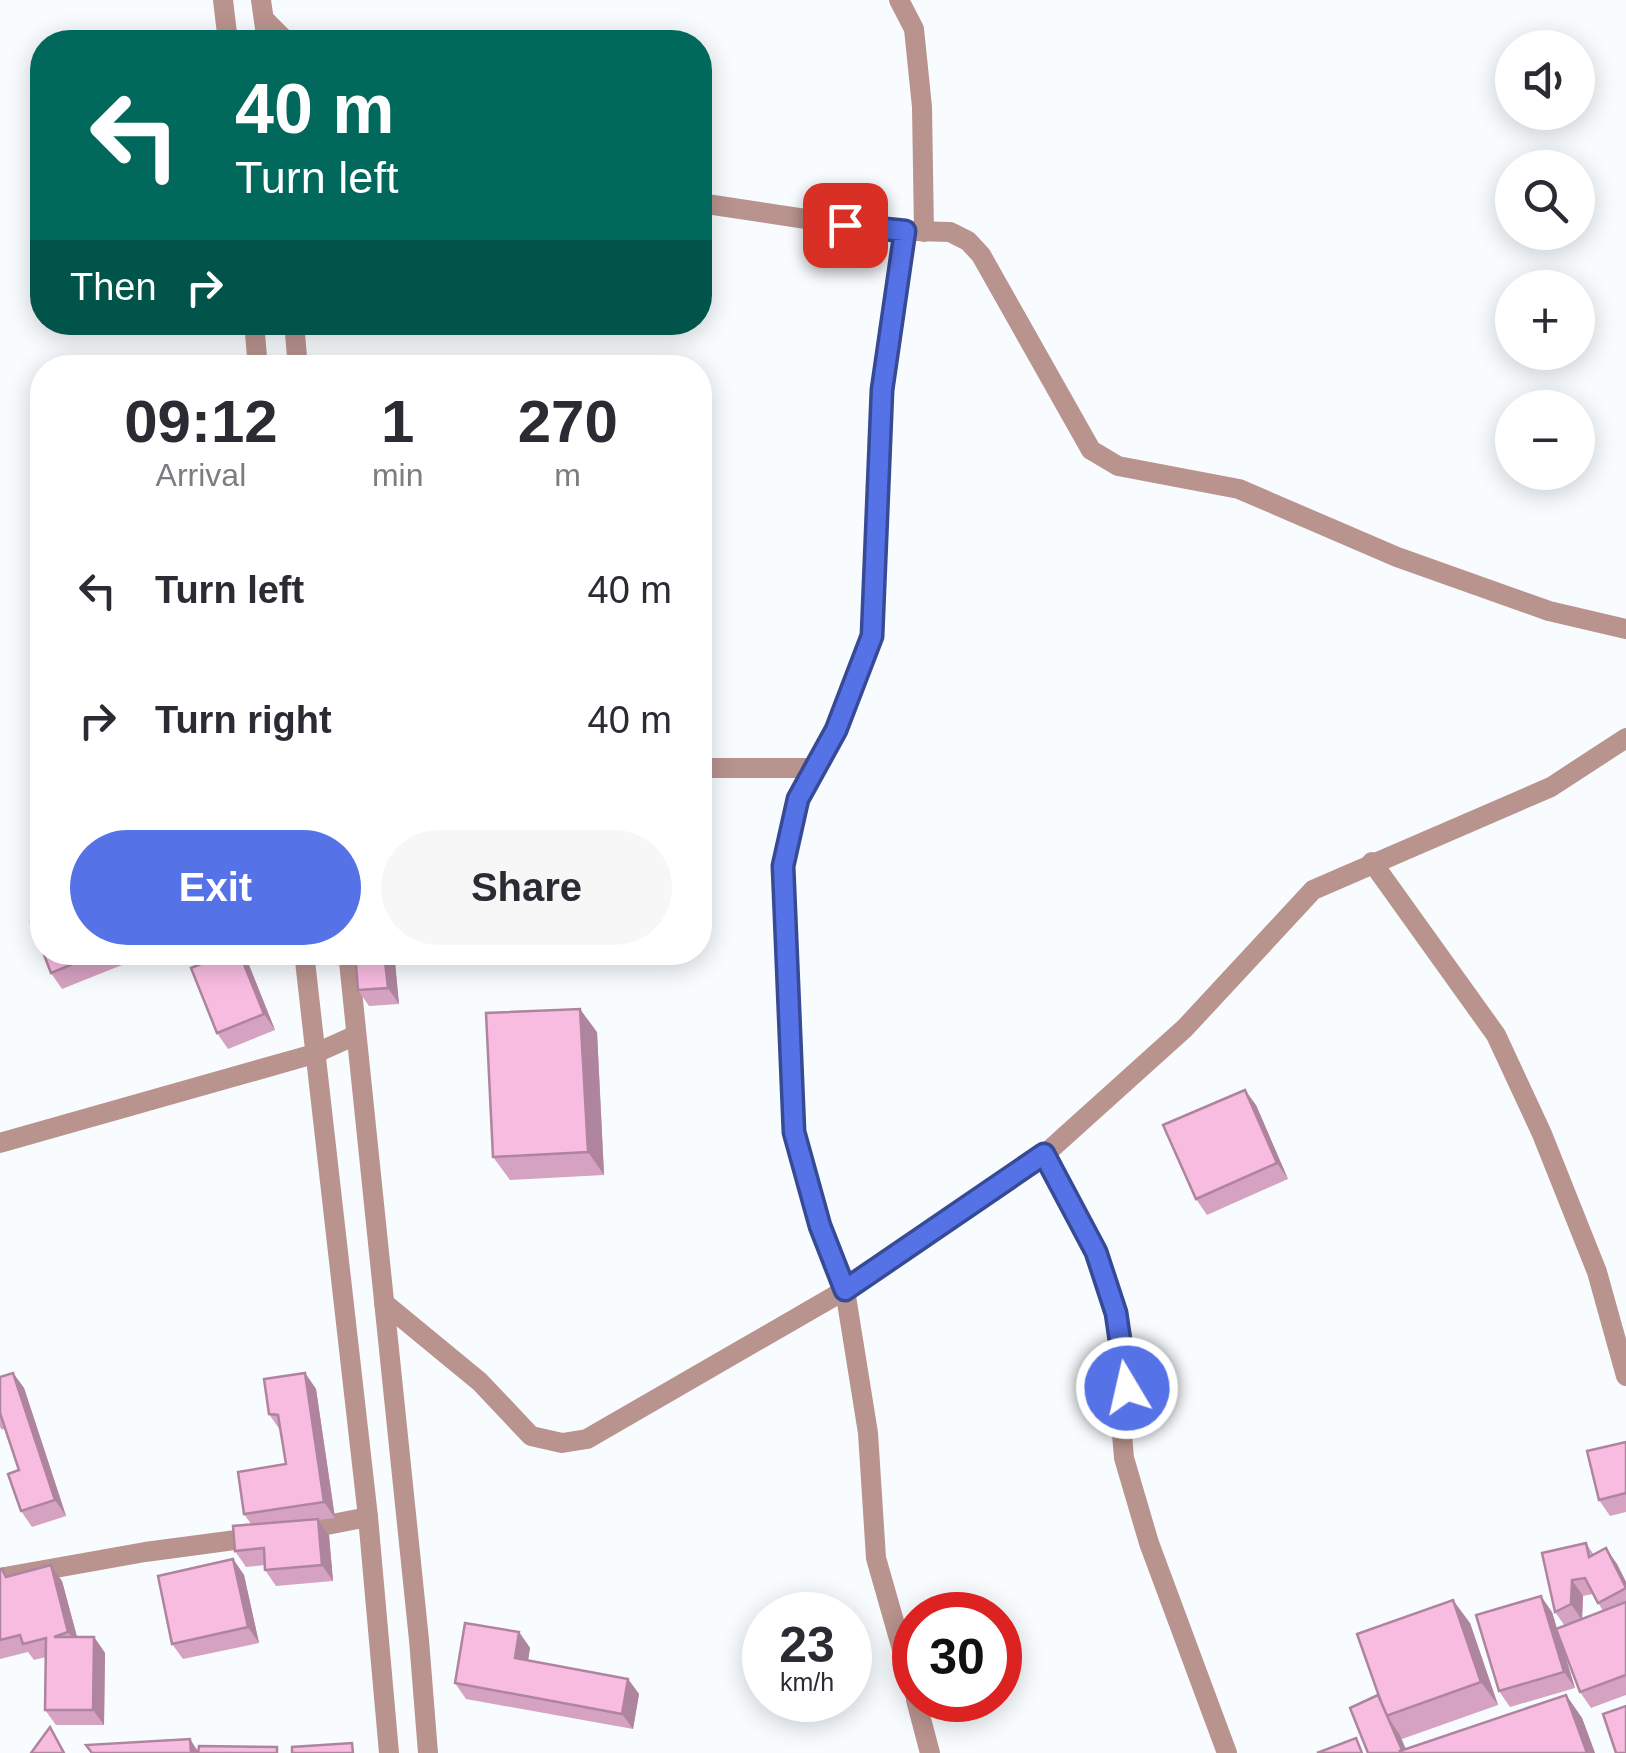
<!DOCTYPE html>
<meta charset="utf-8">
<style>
:root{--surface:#fff;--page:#f7f7f7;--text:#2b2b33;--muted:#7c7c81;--accent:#5572e7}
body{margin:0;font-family:Helvetica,sans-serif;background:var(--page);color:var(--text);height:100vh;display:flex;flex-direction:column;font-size:38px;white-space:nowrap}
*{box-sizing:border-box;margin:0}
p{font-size:32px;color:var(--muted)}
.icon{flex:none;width:55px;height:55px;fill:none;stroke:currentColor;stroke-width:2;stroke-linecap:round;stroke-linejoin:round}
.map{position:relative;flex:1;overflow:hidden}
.side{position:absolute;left:30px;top:355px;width:682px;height:610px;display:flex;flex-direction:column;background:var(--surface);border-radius:40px;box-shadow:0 5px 25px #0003}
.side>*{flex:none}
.hud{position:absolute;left:30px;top:30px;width:682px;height:305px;border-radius:40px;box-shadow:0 5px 25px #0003;background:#00695c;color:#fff;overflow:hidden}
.tools{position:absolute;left:1495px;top:30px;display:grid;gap:20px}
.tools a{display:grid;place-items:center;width:100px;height:100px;border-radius:50%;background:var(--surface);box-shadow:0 5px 25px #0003;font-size:50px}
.speed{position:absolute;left:742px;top:1592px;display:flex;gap:20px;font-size:50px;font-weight:700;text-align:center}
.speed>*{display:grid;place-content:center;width:130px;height:130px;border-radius:50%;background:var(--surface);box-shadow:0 5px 25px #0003;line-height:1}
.speed small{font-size:25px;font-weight:400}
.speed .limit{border:15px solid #d22;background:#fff;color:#111}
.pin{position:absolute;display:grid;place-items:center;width:85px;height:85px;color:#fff;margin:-42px;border-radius:20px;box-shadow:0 5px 15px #0006}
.me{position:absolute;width:110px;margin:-55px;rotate:351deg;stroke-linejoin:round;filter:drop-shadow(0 0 8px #0008)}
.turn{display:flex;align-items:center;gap:35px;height:210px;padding:0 40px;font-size:45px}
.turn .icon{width:130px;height:130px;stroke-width:2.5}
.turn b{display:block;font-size:70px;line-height:85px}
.then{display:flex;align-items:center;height:95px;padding:0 40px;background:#0003;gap:20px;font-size:38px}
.eta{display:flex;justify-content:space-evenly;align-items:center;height:170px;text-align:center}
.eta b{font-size:60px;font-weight:800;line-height:70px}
.action{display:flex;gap:20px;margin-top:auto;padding:20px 40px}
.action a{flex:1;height:115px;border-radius:60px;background:var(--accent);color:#fff;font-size:40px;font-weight:800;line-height:115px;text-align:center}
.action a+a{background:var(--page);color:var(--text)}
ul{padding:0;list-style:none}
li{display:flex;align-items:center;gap:30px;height:130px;padding:0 40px}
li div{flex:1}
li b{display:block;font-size:38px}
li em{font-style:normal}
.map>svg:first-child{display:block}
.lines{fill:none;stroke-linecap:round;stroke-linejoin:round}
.minor{stroke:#b9938e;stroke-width:20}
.tertiary{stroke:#b9938e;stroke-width:20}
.wall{fill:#d5a2c2;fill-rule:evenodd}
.shaded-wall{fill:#ae849e}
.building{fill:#f8bce1;stroke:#ae849e;stroke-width:2.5}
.route-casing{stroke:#374a96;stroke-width:25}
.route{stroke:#5572e7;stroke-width:18}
</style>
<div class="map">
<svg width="1626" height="1753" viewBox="0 0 1626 1753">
<rect width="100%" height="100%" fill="#f9fcfe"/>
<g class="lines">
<g class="minor">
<path d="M899 0 914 29 922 107 924 232"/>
<path d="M264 19 287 42"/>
<path d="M700 203 879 230 950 232 968 241 981 255 1091 450 1118 466 1239 489 1397 557 1549 611 1626 629"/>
<path d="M905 231 881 390 872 636 836 730 799 799 783 865 794 1132 820 1226 845 1290 868 1433 876 1558 915 1695"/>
<path d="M700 768H813"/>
<path d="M1372 862 1496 1035 1542 1134 1597 1272 1626 1376"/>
<path d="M0 1143 314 1054 356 1035"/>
<path d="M1044 1155 1096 1252 1116 1313 1127 1388 1121 1422 1124 1458 1149 1543 1227 1753"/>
<path d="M384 1303 480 1382 531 1436 562 1443 587 1439 845 1290 1044 1155 1185 1028 1313 890 1551 787 1626 738"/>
<path d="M296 1531 368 1517"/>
<path d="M0 1578 145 1552 258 1537"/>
<path d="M916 1700 930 1753"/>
</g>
<g class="tertiary">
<path d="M223 0 228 42"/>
<path d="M261 0 267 42"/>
<path d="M254 322 258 368"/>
<path d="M294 322 298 368"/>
<path d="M304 952 368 1517 389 1753"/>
<path d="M348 952 419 1640 428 1753"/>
</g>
</g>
<g class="wall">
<path d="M43 952H146L147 955 62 989 51 973Z"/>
<path d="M394 952 399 1004 369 1006 358 990Z"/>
<path d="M249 965 275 1030 228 1049 217 1033Z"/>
<path d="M597 1032 604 1175 510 1180 493 1157Z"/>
<path d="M1256 1105 1288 1179 1207 1215 1196 1199Z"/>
<path d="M13 1373 24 1388 66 1516 32 1527 21 1511 19 1470 5 1428 2 1430 0 1427V1377Z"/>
<path d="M305 1373 316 1389 335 1518 319 1520 329 1535 333 1581 276 1586 265 1570V1565L246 1567 235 1551 251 1524 244 1514 286 1464 280 1430 269 1414Z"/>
<path d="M1626 1442V1512L1610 1516 1599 1500Z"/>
<path d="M1586 1543 1594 1555 1617 1564 1626 1582V1695L1591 1708 1580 1692 1559 1637 1575 1688 1510 1707 1499 1691 1552 1612 1557 1629 1565 1626 1555 1612ZM1593 1594 1603 1611 1582 1619 1583 1596Z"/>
<path d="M233 1559 244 1575 259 1643 183 1659 172 1644Z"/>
<path d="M0 1570 7 1576 62 1581 77 1637H94L105 1653 104 1725H56L45 1710 46 1657 34 1660 28 1652 0 1659Z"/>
<path d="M1470 1623 1498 1705 1402 1739 1400 1735 1406 1749 1566 1695 1582 1718 1595 1753H1368L1378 1695Z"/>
<path d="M519 1632 530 1648 528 1660 628 1679 639 1694 633 1729 466 1699 455 1683Z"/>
</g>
<g class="shaded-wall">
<path d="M239 952 249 965 275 1030 264 1014Z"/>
<path d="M384 952H394L399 1004 388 988Z"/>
<path d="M580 1009 597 1032 604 1175 588 1152Z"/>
<path d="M1245 1090 1256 1105 1288 1179 1277 1163Z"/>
<path d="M13 1373 24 1388 66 1516 55 1500Z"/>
<path d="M305 1373 316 1389 335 1518 324 1502Z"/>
<path d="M318 1519 329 1535 333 1581 322 1565Z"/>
<path d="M1606 1548 1617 1564 1626 1582V1588Z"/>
<path d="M233 1559 244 1575 259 1643 248 1627Z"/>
<path d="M51 1565 62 1581 80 1648 68 1632Z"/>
<path d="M1572 1580 1583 1596 1582 1620 1571 1604Z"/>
<path d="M1541 1596 1552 1612 1575 1688 1564 1672Z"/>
<path d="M1453 1600 1470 1623 1498 1705 1481 1682Z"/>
<path d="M519 1632 530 1648 526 1674 515 1658Z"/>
<path d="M94 1637 105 1653 104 1725 93 1710Z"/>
<path d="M628 1679 639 1694 633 1729 622 1714Z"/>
<path d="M1566 1695 1582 1718 1595 1753H1587Z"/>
<path d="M1389 1719 1400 1735 1407 1753H1403Z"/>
<path d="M190 1739 199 1753H191Z"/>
</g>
<g class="building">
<path d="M42 917V951L31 922Z"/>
<path d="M43 952H102L51 973Z"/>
<path d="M230 952H239L264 1014 217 1033 191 968Z"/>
<path d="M355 952H384L388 988 358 990Z"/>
<path d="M580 1009 588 1152 493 1157 486 1013Z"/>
<path d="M1245 1090 1277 1163 1196 1199 1163 1125Z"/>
<path d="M13 1373 55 1500 21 1511 8 1474 19 1470 0 1413V1377Z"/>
<path d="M305 1373 324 1502 244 1514 238 1472 286 1464 278 1415 269 1414 264 1379Z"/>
<path d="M1626 1442V1493L1599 1500 1587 1451Z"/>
<path d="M318 1519 322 1565 265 1570 264 1548 235 1551 233 1526Z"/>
<path d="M1586 1543 1589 1557 1606 1548 1626 1588 1598 1603 1585 1578 1572 1580 1571 1604 1555 1612 1542 1553Z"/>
<path d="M233 1559 248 1627 172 1644 158 1576Z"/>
<path d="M51 1565 68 1632 54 1637H94L93 1710H45L46 1638 23 1644 20 1635 0 1640V1570L2 1569 6 1577Z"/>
<path d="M1541 1596 1564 1672 1499 1691 1476 1615Z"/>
<path d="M1453 1600 1481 1682 1386 1716 1357 1634Z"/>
<path d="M1626 1602V1675L1580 1692 1556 1629Z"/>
<path d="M465 1623 519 1632 515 1658 628 1679 622 1714 455 1683Z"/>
<path d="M1378 1695 1402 1750 1400 1751 1401 1753H1368L1350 1708Z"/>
<path d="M1566 1695 1587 1753H1401L1400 1751Z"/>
<path d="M1626 1706V1753H1616L1603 1714Z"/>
<path d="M50 1727 64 1753H31Z"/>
<path d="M1356 1738 1362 1753H1317Z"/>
<path d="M190 1739 191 1753H92L86 1745Z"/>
<path d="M352 1743 353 1753H292V1747Z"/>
<path d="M199 1746 277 1747V1753H198Z"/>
</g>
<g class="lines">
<g class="route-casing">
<path id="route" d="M845 225 905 231 882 390 872 636 836 730 798 799 783 866 794 1132 820 1226 845 1290 1044 1154 1096 1252 1116 1313 1127 1388"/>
</g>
<use href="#route" class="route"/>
</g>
</svg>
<div class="tools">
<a><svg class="icon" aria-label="sound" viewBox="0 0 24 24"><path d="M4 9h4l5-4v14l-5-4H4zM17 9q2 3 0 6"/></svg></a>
<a><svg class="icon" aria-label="search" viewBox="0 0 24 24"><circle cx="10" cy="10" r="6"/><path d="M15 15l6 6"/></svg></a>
<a>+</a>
<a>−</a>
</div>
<div class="speed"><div>23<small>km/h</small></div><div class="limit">30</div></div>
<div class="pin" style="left:845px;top:225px;background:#d93025"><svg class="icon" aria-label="arrive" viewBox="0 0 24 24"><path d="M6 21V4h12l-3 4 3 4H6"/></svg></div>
<svg class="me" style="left:1127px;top:1388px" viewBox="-20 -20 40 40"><circle r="17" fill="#5572e7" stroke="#fff" stroke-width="3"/><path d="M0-11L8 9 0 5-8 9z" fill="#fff"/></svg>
<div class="hud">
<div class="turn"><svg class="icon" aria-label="left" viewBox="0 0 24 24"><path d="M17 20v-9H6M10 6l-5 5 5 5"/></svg><div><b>40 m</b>Turn left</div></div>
<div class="then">Then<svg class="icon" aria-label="right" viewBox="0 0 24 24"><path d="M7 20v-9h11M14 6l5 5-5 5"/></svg></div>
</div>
<section class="side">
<div class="eta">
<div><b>09:12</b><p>Arrival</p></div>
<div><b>1</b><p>min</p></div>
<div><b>270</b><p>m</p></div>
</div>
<ul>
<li><svg class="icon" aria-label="left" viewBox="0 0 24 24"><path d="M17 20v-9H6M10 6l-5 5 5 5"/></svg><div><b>Turn left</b></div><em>40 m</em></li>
<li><svg class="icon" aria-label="right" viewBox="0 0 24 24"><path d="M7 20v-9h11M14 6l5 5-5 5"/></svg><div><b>Turn right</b></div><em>40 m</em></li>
</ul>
<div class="action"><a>Exit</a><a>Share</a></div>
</section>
</div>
